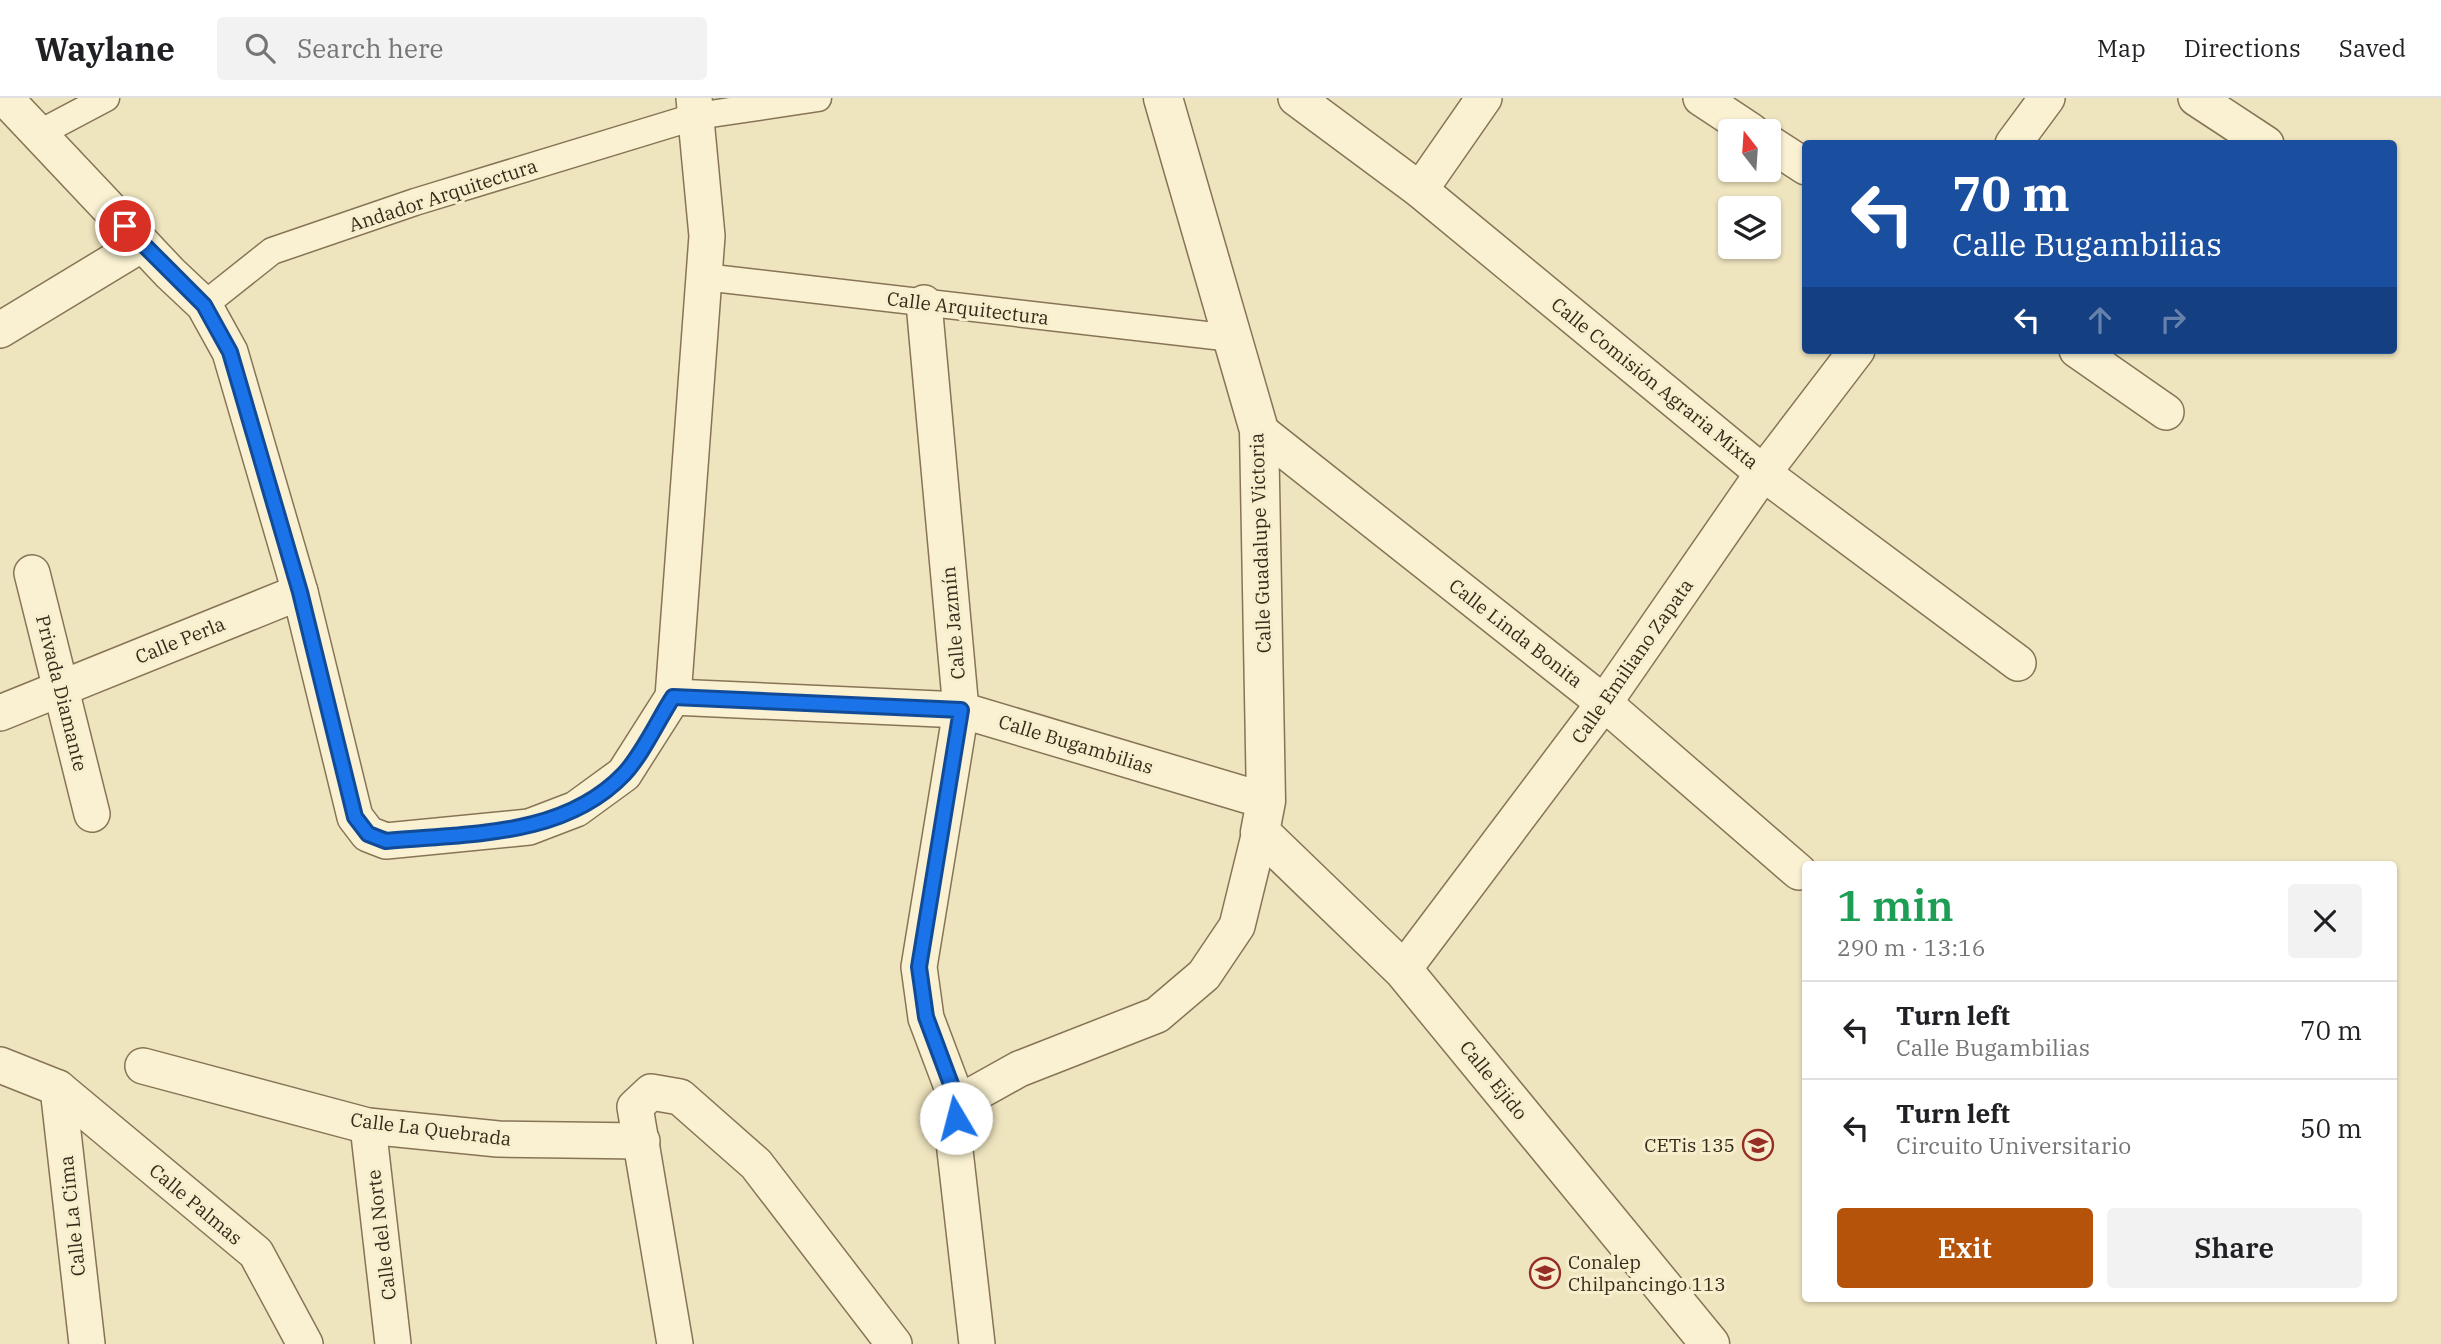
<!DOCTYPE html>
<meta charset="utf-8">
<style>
:root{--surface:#fff;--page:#f2f2f2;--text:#202124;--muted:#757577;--line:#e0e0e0;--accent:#b45309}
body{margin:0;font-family:"IBM Plex Serif",serif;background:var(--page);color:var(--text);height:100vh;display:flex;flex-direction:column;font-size:26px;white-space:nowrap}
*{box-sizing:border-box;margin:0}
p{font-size:23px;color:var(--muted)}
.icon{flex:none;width:38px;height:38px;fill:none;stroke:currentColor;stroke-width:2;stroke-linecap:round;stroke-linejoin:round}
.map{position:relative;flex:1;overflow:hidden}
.details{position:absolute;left:1802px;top:763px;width:595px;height:441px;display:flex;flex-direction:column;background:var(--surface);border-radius:7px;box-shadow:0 2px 5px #0004}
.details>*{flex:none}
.top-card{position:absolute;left:1802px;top:42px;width:595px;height:214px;border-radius:7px;box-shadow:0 2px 5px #0004;background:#1a4fa0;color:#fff;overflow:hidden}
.needle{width:46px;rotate:343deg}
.fabs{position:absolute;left:1718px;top:21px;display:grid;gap:14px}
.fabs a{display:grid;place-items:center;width:63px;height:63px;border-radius:7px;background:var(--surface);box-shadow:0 2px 5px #0004;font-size:35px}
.pin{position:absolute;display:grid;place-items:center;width:60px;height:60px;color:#fff;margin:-30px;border:4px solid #fff;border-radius:50%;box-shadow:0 2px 7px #0007}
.me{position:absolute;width:77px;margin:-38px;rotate:352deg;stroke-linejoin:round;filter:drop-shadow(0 0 5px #0008)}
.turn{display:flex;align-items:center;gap:24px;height:147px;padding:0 35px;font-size:32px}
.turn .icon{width:91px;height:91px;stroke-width:2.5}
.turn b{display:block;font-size:49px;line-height:60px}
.lanes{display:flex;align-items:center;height:66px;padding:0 35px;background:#0003;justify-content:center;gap:35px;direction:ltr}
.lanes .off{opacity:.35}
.round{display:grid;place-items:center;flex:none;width:74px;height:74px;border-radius:7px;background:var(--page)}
.headline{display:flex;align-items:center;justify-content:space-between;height:119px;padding:0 35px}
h1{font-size:42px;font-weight:600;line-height:52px;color:#1e9e55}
.primary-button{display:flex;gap:14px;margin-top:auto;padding:14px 35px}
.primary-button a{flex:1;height:80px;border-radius:7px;background:var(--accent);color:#fff;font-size:28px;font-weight:600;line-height:80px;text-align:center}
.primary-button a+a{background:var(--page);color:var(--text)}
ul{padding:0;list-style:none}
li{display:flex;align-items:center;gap:21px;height:98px;padding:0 35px;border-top:2px solid var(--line)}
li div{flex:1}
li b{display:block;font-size:26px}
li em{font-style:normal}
header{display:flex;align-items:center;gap:42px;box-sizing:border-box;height:98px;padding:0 35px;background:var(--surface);border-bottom:2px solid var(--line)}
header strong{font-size:33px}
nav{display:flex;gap:38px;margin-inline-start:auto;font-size:24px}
.search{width:490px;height:63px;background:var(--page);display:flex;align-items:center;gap:18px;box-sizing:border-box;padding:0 24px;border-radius:7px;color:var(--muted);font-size:26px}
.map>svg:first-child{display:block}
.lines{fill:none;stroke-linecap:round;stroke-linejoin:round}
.pedestrian-casing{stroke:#877456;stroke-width:29}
.minor-casing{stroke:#877456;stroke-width:38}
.tertiary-casing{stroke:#877456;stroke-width:41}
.pedestrian{stroke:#f9f1d1;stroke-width:26}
.minor{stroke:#f9f1d1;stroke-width:35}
.tertiary{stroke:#f9f1d1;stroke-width:38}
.route-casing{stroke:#114b97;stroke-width:18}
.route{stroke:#1a73e8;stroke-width:12}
.labels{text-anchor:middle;stroke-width:6;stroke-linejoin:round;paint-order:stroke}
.street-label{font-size:19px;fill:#362a1b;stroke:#f6eecd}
.poi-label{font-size:19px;fill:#362a1b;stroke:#f6eecd;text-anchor:end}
</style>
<header>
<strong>Waylane</strong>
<div class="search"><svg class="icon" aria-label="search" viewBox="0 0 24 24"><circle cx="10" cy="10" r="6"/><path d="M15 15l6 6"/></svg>Search here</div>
<nav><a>Map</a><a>Directions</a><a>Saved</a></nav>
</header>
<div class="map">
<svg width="2441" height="1246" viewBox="0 0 2441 1246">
<rect width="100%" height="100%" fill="#eee4be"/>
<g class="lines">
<g class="pedestrian-casing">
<g id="pedestrian">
<path d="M38 36 106 0"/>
<path d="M704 179 1232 240"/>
<path d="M204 207 272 153 415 104 697 18 818 0"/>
</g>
</g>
<g class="minor-casing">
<g id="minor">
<path d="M5 0 170 175 204 207 230 254 300 494 355 719 368 736 386 743 529 729 576 711 624 676 673 599 707 138 694 0"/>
<path d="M1296 0 1420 92 1763 375 2018 565"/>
<path d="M1701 0 1751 33"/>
<path d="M2196 0 2266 46"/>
<path d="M1769 45 1806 69"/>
<path d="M2013 46 2047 0"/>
<path d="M1420 92 1484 0"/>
<path d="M924 205 961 612 919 869 926 920 958 1005"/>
<path d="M0 232 142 146"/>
<path d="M2077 252 2166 314"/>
<path d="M1259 332 1604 605 1799 774"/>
<path d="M32 475 92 716"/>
<path d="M673 599 961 612 1266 703"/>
<path d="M0 615 300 494"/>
<path d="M1403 872 1604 605 1763 375 1857 252"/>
<path d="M0 967 58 990 256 1155 305 1246"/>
<path d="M143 968 368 1028 498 1041 642 1043"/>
<path d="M58 990 87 1246"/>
<path d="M368 1028 393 1246"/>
<path d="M675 1246 635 1009 651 994 680 999 756 1066 894 1246"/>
<path d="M977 1246 953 1035 958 1005 1019 971 1157 917 1204 877 1237 828 1260 734"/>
</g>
</g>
<g class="tertiary-casing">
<path id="tertiary" d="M1163 0 1259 332 1266 703 1260 734 1403 872 1710 1246"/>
</g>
<use href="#pedestrian" class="pedestrian"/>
<use href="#minor" class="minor"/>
<use href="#tertiary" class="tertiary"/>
</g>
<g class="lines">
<g class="route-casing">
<path id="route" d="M125 128 204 207 230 254 300 494 355 719 368 736 386 743C467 735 563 740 624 676 642 657 658 622 673 599L961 612 919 869 926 919 958 1005 956 1020"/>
</g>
<use href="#route" class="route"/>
</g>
<defs>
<g id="school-ring" transform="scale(1.575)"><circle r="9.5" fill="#f6eecd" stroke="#972e25" stroke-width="1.5"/><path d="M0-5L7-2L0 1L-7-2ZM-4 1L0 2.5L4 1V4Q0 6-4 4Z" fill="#972e25"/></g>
</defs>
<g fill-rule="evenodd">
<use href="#school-ring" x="1758" y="1047"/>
<use href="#school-ring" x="1545" y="1175"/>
</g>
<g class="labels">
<g class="street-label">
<text transform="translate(443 97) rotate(-18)" y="7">Andador Arquitectura</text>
<text transform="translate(968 210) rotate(7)" y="7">Calle Arquitectura</text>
<text transform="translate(1655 285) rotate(39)" y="7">Calle Comisión Agraria Mixta</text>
<text transform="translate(1260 445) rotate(-92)" y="7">Calle Guadalupe Victoria</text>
<text transform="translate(953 525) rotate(-95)" y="7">Calle Jazmín</text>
<text transform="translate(1516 535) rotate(38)" y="7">Calle Linda Bonita</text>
<text transform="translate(180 542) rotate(-22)" y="7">Calle Perla</text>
<text transform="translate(1632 563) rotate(-55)" y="7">Calle Emiliano Zapata</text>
<text transform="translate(62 595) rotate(76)" y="7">Privada Diamante</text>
<text transform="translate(1076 646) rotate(17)" y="7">Calle Bugambilias</text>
<text transform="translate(1494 982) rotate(51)" y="7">Calle Ejido</text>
<text transform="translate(431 1031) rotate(7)" y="7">Calle La Quebrada</text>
<text transform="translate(196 1106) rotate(40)" y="7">Calle Palmas</text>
<text transform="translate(72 1118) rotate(-96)" y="7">Calle La Cima</text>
<text transform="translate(381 1137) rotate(-97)" y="7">Calle del Norte</text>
</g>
<g class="poi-label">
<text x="1735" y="1054">CETis 135</text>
<text x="1568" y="1171" text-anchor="start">Conalep<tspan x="1568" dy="22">Chilpancingo 113</tspan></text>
</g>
</g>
</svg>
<div class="fabs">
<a><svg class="needle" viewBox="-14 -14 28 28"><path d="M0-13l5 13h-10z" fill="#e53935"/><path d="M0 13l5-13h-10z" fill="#757577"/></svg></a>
<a><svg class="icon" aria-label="layers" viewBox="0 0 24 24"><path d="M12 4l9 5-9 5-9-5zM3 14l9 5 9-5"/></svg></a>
</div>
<div class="pin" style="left:125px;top:128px;background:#d93025"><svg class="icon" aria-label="arrive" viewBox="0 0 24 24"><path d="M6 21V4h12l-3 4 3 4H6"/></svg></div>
<svg class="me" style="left:956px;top:1020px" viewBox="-20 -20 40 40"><circle r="19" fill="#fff"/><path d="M0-13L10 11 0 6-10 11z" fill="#1a73e8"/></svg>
<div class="top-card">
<div class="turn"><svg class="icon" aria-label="left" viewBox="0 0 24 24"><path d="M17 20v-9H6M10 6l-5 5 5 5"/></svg><div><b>70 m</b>Calle Bugambilias</div></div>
<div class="lanes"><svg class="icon" aria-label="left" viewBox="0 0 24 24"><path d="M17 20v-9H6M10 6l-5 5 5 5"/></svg><svg class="icon off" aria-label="ahead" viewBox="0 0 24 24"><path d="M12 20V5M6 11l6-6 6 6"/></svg><svg class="icon off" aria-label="right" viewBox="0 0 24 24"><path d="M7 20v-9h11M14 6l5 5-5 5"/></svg></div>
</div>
<section class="details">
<div class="headline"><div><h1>1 min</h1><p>290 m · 13:16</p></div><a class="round"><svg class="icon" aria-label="close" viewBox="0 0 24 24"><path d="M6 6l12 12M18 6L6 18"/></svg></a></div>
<ul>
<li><svg class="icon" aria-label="left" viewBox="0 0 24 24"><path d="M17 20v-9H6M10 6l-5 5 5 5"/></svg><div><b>Turn left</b><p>Calle Bugambilias</p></div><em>70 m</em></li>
<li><svg class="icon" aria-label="left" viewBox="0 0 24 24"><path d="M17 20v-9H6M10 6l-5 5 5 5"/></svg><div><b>Turn left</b><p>Circuito Universitario</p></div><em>50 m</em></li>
</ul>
<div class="primary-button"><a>Exit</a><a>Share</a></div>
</section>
</div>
